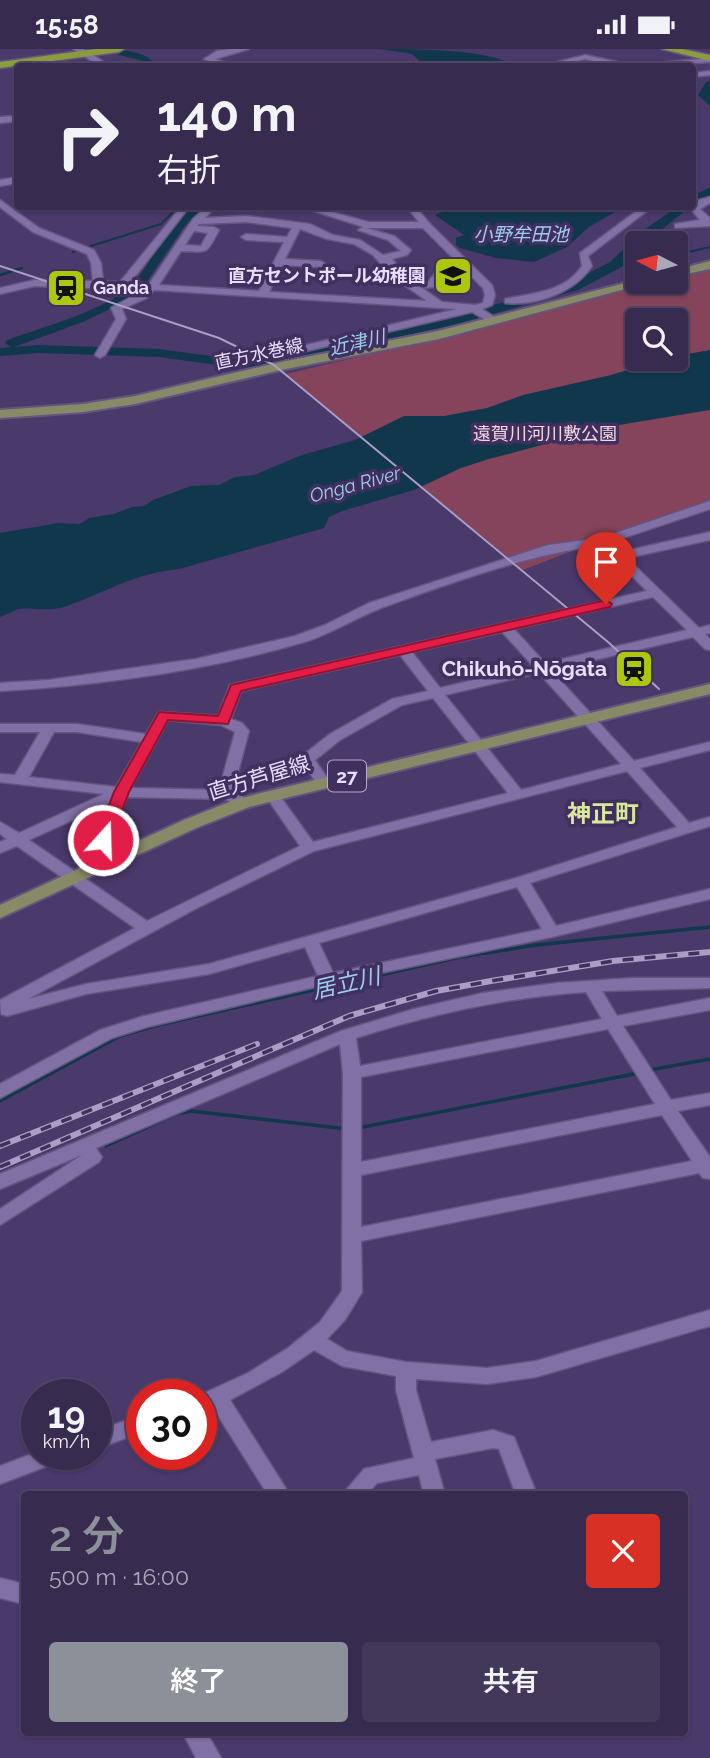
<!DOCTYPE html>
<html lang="ja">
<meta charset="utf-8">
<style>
:root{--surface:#382b50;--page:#43375a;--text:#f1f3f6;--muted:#aba7b7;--line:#524767;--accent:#8c9099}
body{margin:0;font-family:Raleway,"Noto Sans JP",sans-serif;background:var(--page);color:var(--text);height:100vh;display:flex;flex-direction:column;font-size:26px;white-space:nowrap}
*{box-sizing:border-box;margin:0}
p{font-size:23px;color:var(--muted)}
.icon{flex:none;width:38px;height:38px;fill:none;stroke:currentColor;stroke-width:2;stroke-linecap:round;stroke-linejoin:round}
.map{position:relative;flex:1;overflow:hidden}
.sheet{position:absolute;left:21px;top:1442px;width:667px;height:245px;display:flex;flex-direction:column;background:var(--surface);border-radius:7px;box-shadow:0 2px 5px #0004,0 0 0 2px var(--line)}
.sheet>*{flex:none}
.banner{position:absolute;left:14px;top:14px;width:682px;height:147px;border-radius:7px;box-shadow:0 2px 5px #0004,0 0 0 2px var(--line);background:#382b50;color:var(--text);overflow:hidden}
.needle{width:46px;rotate:276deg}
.buttons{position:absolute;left:625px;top:182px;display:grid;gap:14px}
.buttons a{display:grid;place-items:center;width:63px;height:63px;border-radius:7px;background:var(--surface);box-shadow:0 2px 5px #0004,0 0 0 2px var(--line);font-size:35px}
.speed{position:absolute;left:21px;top:1330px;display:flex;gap:14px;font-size:35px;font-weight:700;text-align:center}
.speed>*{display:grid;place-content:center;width:91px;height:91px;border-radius:50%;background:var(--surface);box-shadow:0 2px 5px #0004,0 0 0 2px var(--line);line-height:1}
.speed small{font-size:18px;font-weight:400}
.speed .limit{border:10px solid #d22;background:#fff;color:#111}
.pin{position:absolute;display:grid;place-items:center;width:60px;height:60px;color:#fff;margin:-72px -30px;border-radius:50% 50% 50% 0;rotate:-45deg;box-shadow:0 0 7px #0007}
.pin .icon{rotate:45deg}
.me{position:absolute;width:77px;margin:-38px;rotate:20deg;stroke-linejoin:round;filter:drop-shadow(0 0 5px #0008)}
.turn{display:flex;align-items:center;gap:24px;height:147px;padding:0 28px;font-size:32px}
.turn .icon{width:91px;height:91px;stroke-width:2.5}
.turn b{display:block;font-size:49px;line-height:60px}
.round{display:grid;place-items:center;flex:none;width:74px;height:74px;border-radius:7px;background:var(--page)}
.overview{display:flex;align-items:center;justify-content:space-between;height:119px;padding:0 28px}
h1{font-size:42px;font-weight:600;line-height:52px;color:var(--accent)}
.button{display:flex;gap:14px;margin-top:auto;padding:14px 28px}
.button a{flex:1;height:80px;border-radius:7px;background:var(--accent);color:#fff;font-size:28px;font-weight:600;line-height:80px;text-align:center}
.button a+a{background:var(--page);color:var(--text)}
.status{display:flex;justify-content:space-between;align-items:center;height:49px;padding:0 35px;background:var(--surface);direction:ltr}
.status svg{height:19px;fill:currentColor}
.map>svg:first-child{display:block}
.green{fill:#85445b;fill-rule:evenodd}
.water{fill:#11374d}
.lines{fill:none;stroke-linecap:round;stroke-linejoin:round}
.stream-far2{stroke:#11374d;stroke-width:2}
.stream-far1{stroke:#11374d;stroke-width:2.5}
.stream{stroke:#11374d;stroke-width:3.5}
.river{fill:#11374d;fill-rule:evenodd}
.minor-casing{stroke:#64557f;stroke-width:3}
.major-casing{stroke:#64557f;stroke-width:4}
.highway-casing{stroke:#64557f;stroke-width:3}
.minor{fill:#8170a6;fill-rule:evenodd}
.major{fill:#878a67;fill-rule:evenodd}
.highway{fill:#8b9c3d;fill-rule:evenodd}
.tram{stroke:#aa9ec4;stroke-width:2}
.rail-casing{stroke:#aa9ec4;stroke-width:6}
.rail{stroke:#402f5f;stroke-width:3.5;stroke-dasharray:11;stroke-linecap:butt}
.route{fill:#e11d48;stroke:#92132f;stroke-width:2}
.labels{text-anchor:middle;stroke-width:7;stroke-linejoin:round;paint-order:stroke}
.far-poi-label{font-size:18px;font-weight:bold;fill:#e7dffd;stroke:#402f5f;text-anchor:end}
.far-street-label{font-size:18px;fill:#e7dffd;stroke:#402f5f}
.far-park-label{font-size:18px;fill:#f3d6de;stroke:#402f5f}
.far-water-label{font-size:19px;font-style:italic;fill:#9ccdee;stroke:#402f5f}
.shield{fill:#402f5f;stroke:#b5aace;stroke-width:2}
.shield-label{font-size:19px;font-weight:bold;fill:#e7dffd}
.poi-label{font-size:21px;font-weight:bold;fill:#e7dffd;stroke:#402f5f;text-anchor:end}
.street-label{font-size:21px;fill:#e7dffd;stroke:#402f5f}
.water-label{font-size:23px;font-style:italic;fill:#9ccdee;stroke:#402f5f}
.quarter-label{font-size:24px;font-weight:bold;fill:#d7e79b;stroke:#402f5f}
</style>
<div class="status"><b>15:58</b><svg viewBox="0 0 49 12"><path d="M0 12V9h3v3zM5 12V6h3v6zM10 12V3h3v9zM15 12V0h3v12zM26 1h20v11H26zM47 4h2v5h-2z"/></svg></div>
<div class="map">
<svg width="710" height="1709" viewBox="0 0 710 1709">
<rect width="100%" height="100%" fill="#4a396b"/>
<path class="green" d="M710 218V454L610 487 523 521 286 325 500 274 655 233H676V227ZM637 271H676V310H637Z"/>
<g class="water">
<path d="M380 0C417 0 489 0 516 17H425L412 5Z"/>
<path d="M506 158H624L589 178 567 198 534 213 496 209 460 199 456 196V189L464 186 435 166 442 163H493Z"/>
<path d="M710 301V361L613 377 489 410 461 419 414 441 342 462 329 468 324 479 179 520C134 524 105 544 64 558 49 563 35 558 20 560 13 561 7 566 0 568V484L58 474 80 475 89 469 114 465 132 458 144 457 153 451 191 437 219 436 235 428 254 426 302 406 355 391 404 367H444L487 359 523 346 611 326 663 310H676V307Z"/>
</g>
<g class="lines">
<g class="stream-far2">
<path d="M88 198 161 175 177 159"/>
<path d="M73 203 77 201"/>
<path d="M676 206 710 198"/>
</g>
<g class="stream-far1">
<path d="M615 216 637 214"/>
<path d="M0 226 22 219"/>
</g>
<g class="stream">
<path d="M650 1021 710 1010"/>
<path d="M0 1052 120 987 154 977 460 908 536 896 710 878"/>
<path d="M358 1079 639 1024"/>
<path d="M106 1097 176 1065 191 1062 347 1080"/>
</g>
<g class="river">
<path d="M95 0C112 0 150 0 156 18H146L140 11Z"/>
<path d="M710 32V57L698 46 706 33Z"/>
<path d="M710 138V147L693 156V147Z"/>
<path d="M191 158H204L184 178 148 231 132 249 83 273 14 298 38 296 159 300 240 311 276 307 454 267 568 235 610 213 644 181 677 158H690L645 194H637V202L620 219 578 241 457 275 276 315 240 319 159 308 38 304 0 307V299L11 298 5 294 7 291C40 279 109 260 132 236 154 211 164 179 191 158Z"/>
</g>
<g class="minor-casing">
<g id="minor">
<path d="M73 0H83L112 18H101Z"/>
<path d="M230 0H249L215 10 238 18H224L204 10 217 2Z"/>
<path d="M585 6 631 16 632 18H616L585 10 562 15 558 13Z"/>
<path d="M710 9V13L635 18 639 16Z"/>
<path d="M710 22V26L693 28V24Z"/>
<path d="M18 67V72L0 74V68Z"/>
<path d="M18 128V134L0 137V131Z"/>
<path d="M710 148V154L700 160 710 169V177L675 179V175L700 171 690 159 699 151Z"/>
<path d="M0 151 39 179 94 201 101 214 103 232 120 233 181 158H189L130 234 149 235 193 170 206 158H215L205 169 246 167 310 175 333 186 360 191 383 206 401 202 388 191 358 181 363 178 394 187 411 201 407 206 392 210 399 218 396 221 415 234 428 233 437 222H443L445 224 435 238 422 239 442 253 475 256 483 254 485 246 483 239 423 179H367L301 158H314L368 173H419L407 158H416L429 174 492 236 495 246 492 256 482 260 502 273 493 275 472 263 281 308 277 307V303L457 260 154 241 147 249 122 260 126 270 105 306 100 309 95 306 116 270 111 259 144 241 35 237 0 245V239L35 231 93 232 91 214 87 205 33 183 0 158ZM246 173 292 179 287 188 246 185 241 188 246 191 284 193 259 242 159 236 181 202C209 203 206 206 219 181L214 178 197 177 199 175ZM300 180 327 190 354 195 373 206 391 226 364 225 359 228 360 230 400 233 427 252 269 243 282 216 321 218 326 215 321 212 285 210ZM194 182 208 184 201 197 185 196Z"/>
<path d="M253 158H263L264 159 259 162Z"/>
<path d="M642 158H652L588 207 592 217C575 243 537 257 505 254V250C534 244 565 243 582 217L580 204Z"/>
<path d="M710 452V460L611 493 621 503 710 483V491L627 509 699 579 710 576V584L705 585 710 590V601L705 600 693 588 551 621 634 712 710 693V701L640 719 689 774 710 768V777L530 834 556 877 710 840V850L552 888 328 935 147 978 112 989 0 1049V1035L100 981 144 967 318 927 305 898 209 925 86 945 7 967 1 965 0 951 135 879 17 797 0 804V793L7 790 0 785V773L19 784 104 745 0 733V725L15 726 40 683H0V675H77L146 685 159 663 218 667 230 636 647 542 600 496C528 506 450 534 381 559 355 569 331 585 304 593 206 622 101 636 0 642V634L49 631 196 610 295 587 325 576 369 554 548 496 601 489ZM653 548 687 581 545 614 514 580ZM502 583 533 617 440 639 412 603ZM400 606 428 642 392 650 330 685 302 707 300 710 318 736 323 737 330 733 315 711 340 691 402 656 433 649 508 744 313 793 277 743H267L265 746 300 797 147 872 29 791 110 754 95 791 113 811 118 813 126 808 111 790 127 748 225 750 238 757H248L250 754 239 744 233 742 249 682 242 674 231 670 241 642ZM539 624 621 715 521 741 445 646ZM168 671 221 676 235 683 219 741 131 739ZM54 683H77L142 693 116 738 29 728ZM627 722 677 778 516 829 209 915 86 935 28 950 197 859 314 802ZM517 838 542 880 333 924 319 894Z"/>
<path d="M633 929H710V939L602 942 617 967 710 949V961L623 977 671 1051 710 1044V1056L678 1062 710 1108V1130L703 1129 699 1124 361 1192 362 1243 345 1271 327 1290 347 1302 406 1313 487 1319 536 1312 710 1261V1277L536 1328 487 1335 416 1330V1341L431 1393 493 1381 514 1388 537 1446H516L499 1400 493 1399 435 1410 445 1446H424L419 1426 377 1434 366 1446H342L364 1420 414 1409 396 1341V1327L342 1317 314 1301 282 1323 230 1351 290 1446H268L217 1365 211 1359 201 1362 200 1346 248 1324 288 1299 320 1273 342 1242 343 1024 340 995 96 1099 102 1108 99 1113 0 1176V1160L82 1106 0 1140V1125L341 982 414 960 483 944 557 934ZM586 943 602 970 360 1017 356 989C431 965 507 948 586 943ZM608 980 655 1055 361 1113V1028ZM662 1066 692 1112 361 1178V1126Z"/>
<path d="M142 1366V1383L96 1400V1382Z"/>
<path d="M37 1403V1405H66L63 1411 0 1435V1417Z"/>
<path d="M0 1529 24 1535V1555L0 1549Z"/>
<path d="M183 1684H207L221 1709H196Z"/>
</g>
</g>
<g class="major-casing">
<g id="major">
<path d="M710 212V220L676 227V221Z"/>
<path d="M637 231 651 233 439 290 281 321 135 355 83 363 0 369V361L83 355 135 347 281 313 438 282Z"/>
<path d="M710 635V645L249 758 196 779 0 869V856L184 771 237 750Z"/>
</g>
</g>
<g class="highway-casing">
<g id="highway">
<path d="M96 0H124L119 3 0 19V13Z"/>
<path d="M662 0H682L710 6V12Z"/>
</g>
</g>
<use href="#minor" class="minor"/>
<use href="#major" class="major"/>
<use href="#highway" class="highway"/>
<path class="tram" d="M0 217 219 289 274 316 608 593 659 640"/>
<g class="rail-casing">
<g id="rail">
<path d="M0 1097 257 995"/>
<path d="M0 1118 349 967 436 942 491 932 613 912 710 903"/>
</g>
</g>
<use href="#rail" class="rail"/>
</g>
<path class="route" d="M606 551 612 555 610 558 241 642 228 675 168 671 129 743 111 791 103 796 96 791 114 743 159 663 218 667 231 636Z"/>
<defs>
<g id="school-square" transform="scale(2.0125)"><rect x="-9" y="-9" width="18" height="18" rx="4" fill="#adc60e" stroke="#402f5f"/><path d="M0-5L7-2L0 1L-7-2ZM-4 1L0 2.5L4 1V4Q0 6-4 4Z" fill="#111"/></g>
<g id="station-square" transform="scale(2.0125)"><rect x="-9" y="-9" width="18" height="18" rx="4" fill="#adc60e" stroke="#402f5f"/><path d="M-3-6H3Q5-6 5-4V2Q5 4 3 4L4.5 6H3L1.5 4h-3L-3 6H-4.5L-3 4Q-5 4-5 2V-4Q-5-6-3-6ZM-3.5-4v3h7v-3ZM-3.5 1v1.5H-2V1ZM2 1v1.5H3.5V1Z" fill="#111"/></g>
</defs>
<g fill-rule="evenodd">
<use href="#school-square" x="453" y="227"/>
<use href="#station-square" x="66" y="239"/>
<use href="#station-square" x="634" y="620"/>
</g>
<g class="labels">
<g class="far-poi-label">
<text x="426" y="233">直方セントポール幼稚園</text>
<text x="93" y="245" text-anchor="start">Ganda</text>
</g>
<g class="far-street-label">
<text transform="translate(259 305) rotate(-12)" y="6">直方水巻線</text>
</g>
<g class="far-park-label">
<text x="545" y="391">遠賀川河川敷公園</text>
</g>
<g class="far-water-label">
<text x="521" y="192">小野牟田池</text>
<text transform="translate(357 293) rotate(-13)" y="7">近津川</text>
<text transform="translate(355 435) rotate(-15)" y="7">Onga River</text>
</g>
<rect class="shield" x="328" y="711.5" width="38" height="31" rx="5"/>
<g class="shield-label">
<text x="347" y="734">27</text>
</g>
<g class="poi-label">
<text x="607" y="627">Chikuhō-Nōgata</text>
</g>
<g class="street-label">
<text transform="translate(259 729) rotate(-17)" y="7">直方芦屋線</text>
</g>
<g class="water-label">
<text transform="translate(346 934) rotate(-13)" y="8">居立川</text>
</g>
<g class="quarter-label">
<text x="603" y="773">神正町</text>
</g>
</g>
</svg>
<div class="buttons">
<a><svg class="needle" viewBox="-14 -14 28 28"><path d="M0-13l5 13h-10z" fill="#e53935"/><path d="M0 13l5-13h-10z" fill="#aba7b7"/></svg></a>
<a><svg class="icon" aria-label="search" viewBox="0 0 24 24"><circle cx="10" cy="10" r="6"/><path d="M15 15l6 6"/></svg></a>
</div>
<div class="speed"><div>19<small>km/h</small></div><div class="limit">30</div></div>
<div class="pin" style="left:606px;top:555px;background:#d93025"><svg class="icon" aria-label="arrive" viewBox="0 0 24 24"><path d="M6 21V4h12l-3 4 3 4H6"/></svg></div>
<svg class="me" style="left:103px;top:791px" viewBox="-20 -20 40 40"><circle r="17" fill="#e11d48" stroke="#fff" stroke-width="3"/><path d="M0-11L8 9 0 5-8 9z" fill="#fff"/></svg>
<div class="banner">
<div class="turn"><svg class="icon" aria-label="right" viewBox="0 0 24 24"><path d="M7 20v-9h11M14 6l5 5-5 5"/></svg><div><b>140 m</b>右折</div></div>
</div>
<section class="sheet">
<div class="overview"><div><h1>2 分</h1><p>500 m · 16:00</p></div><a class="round" style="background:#d93025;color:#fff"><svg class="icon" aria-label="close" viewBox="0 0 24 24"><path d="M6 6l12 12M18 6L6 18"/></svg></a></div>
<div class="button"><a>終了</a><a>共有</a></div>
</section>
</div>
